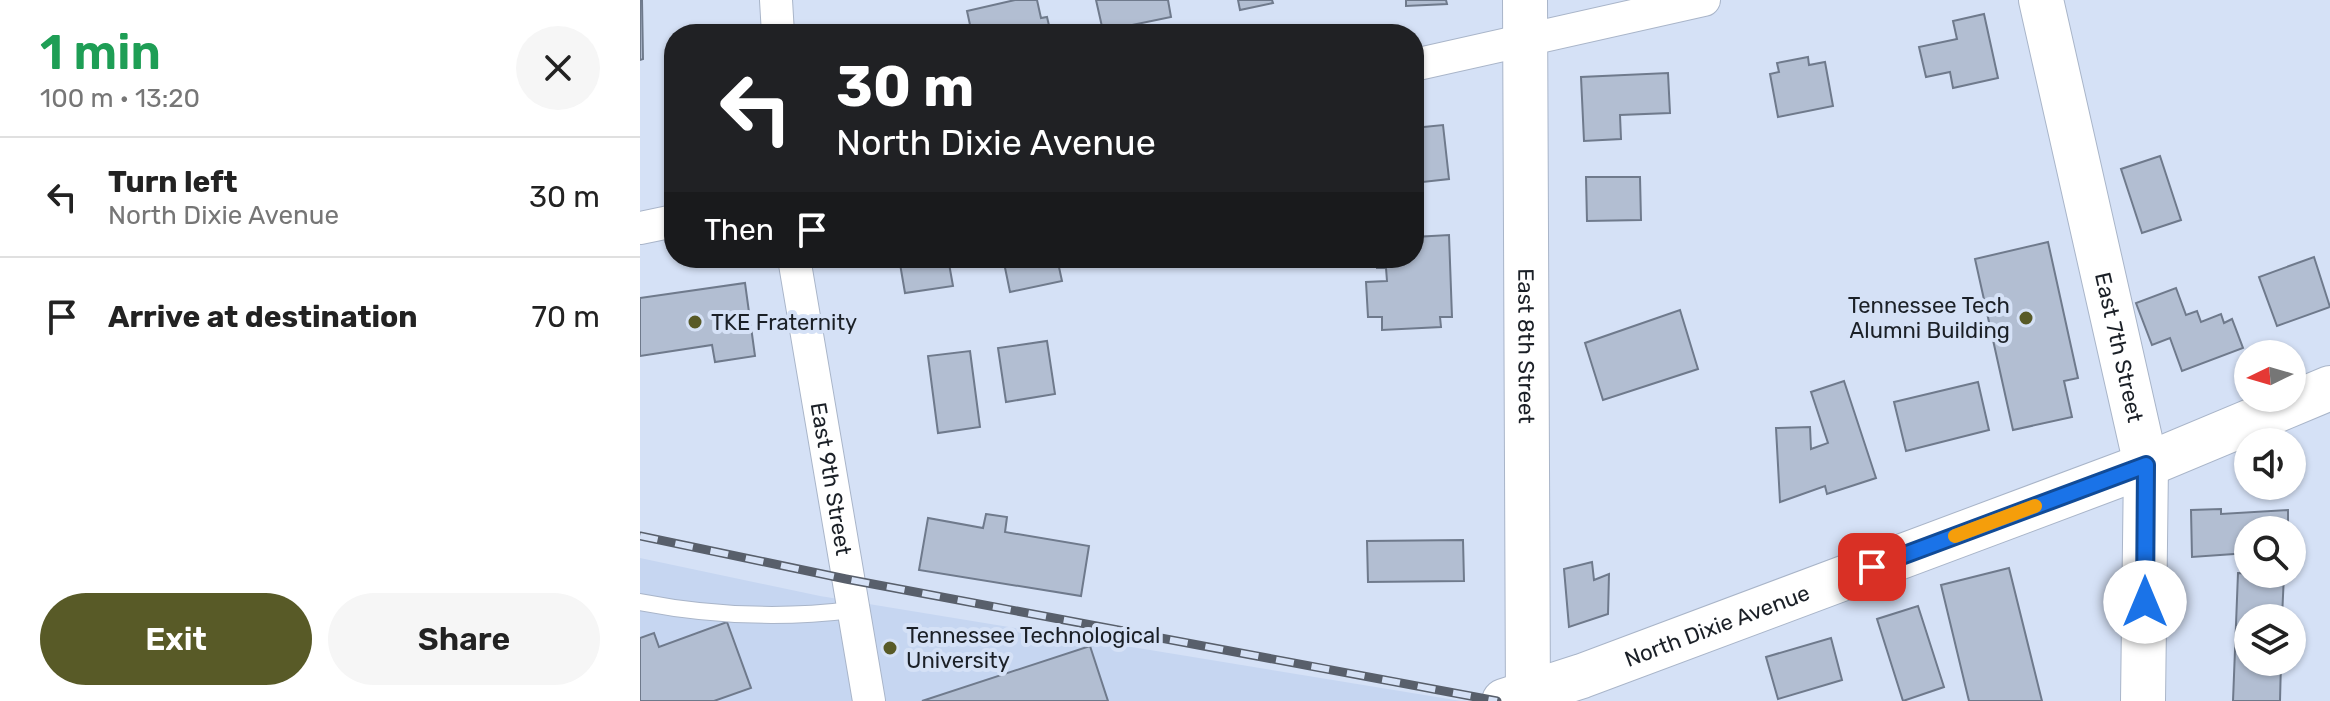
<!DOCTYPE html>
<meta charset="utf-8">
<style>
:root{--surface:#fff;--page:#f6f6f6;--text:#222;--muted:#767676;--line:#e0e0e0;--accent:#585a27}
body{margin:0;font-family:Rubik,sans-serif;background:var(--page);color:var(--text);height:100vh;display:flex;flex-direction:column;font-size:30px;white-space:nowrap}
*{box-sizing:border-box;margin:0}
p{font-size:26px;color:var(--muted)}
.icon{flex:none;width:44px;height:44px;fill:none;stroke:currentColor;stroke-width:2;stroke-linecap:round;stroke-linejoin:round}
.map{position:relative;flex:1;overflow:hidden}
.details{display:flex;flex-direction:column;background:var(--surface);width:640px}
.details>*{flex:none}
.banner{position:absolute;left:24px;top:24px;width:760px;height:244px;border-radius:32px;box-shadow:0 2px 6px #0004;background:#202124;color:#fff;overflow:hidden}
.needle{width:52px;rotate:265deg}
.controls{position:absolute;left:1594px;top:340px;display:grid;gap:16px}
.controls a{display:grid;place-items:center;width:72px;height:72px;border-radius:50%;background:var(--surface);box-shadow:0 2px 6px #0004;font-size:40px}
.pin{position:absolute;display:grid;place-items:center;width:68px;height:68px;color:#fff;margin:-34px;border-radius:16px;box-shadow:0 4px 12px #0006}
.me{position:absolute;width:88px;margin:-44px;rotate:0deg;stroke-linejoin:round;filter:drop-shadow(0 0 6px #0008)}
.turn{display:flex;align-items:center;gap:28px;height:168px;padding:0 40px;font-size:36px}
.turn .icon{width:104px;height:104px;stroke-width:2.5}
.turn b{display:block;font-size:56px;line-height:68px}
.then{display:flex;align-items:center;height:76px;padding:0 40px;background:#0003;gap:16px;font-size:30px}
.round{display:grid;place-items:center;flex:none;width:84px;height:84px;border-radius:42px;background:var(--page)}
.overview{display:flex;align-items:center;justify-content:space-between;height:136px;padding:0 40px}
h1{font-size:48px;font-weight:600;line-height:60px;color:#1e9e55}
.action{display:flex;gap:16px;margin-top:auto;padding:16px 40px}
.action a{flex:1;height:92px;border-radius:48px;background:var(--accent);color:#fff;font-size:32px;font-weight:600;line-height:92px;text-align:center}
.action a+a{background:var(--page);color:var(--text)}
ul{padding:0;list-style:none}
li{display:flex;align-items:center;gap:24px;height:120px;padding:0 40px;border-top:2px solid var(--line)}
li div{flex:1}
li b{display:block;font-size:30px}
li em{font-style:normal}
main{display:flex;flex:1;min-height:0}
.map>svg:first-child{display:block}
.built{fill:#c6d6f1}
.building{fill:#b2bed2;stroke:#6f7a8c;stroke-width:2}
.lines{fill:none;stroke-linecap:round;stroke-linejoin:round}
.lane-casing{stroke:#a9b5c9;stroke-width:18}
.street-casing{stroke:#a9b5c9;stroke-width:34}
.secondary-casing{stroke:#a9b5c9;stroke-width:46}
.lane{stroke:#fff;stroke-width:16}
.street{stroke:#fff;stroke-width:32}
.secondary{stroke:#fff;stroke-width:44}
.rail-casing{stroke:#585f6b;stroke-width:9}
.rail{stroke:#d5e1f6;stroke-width:6;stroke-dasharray:18;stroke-linecap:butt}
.route-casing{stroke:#114b97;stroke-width:20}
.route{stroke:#1a73e8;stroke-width:14}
.slow{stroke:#f59e0b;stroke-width:14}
.poi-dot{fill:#585a27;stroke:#d5e1f6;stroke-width:3}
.labels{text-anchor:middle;stroke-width:8;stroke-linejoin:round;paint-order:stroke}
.poi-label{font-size:22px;fill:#1b2027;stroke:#d5e1f6;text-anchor:start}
.street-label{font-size:22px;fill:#1b2027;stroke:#d5e1f6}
</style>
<main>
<section class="details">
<div class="overview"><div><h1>1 min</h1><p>100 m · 13:20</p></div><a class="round"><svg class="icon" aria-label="close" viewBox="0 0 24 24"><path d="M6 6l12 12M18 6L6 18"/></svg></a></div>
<ul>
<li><svg class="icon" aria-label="left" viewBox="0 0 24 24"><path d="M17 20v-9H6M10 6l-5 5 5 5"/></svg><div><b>Turn left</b><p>North Dixie Avenue</p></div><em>30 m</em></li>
<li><svg class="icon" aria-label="arrive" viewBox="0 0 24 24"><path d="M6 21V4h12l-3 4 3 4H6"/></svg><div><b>Arrive at destination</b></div><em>70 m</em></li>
</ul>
<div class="action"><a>Exit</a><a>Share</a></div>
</section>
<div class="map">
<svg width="1690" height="701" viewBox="0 0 1690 701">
<rect width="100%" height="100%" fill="#d5e1f6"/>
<path class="built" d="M0 558 180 596 821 701H0Z"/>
<g class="building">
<path d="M0 0H2L3 59 0 60Z"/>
<path d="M375 0H397L401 18 407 17 411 34H332L327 11Z"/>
<path d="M456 0H528L531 17 463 31Z"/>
<path d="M598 0H632L633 3 600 10Z"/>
<path d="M766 0H806L807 4 766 6Z"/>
<path d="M1344 14 1358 78 1313 88 1310 72 1286 77 1279 47 1317 39 1313 21Z"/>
<path d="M1168 57 1169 65 1185 62 1193 106 1138 117 1130 74 1139 72 1137 63Z"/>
<path d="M1028 73 1030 113 980 115 981 139 944 141 941 77Z"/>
<path d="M803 125 809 179 774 183V128Z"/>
<path d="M1520 156 1541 220 1502 233 1481 169Z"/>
<path d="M946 177H1000L1001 220 947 221Z"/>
<path d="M809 235 812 317H800L801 327 742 330V317H728L726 282 747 281 746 268H737V258H774V237Z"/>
<path d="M1408 242 1438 378 1424 381 1432 417 1373 430 1335 259Z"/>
<path d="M1674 257 1690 307 1637 326 1619 277Z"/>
<path d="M259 258H308L313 286 265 293Z"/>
<path d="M363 258H417L422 281 370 292Z"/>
<path d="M105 283 115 356 75 362 72 345 0 356V298Z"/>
<path d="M1536 288 1546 315 1557 311 1561 322 1581 314 1584 323 1592 319 1603 348 1542 371 1530 338 1512 345 1496 303Z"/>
<path d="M1040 310 1058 369 963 400 945 343Z"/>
<path d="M407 341 415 394 366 402 358 348Z"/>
<path d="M330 351 340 427 298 433 288 356Z"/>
<path d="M1204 381 1236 478 1187 494 1185 486 1140 502 1136 428 1170 427 1171 449 1188 443 1171 392Z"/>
<path d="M1338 382 1349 430 1266 451 1254 402Z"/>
<path d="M1581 509V514L1648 510V530H1608V553L1552 557 1551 510Z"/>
<path d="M346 514 367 517 365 532 449 546 441 596 279 570 288 518 343 528Z"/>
<path d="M823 540 824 581 728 582 727 541Z"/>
<path d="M952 562 954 580 969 574 968 614 929 627 924 569Z"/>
<path d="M1369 568 1402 701H1329L1301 585Z"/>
<path d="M1598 573 1644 574 1642 618H1608V662H1641L1640 701H1593Z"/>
<path d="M1278 606 1304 687 1263 701 1237 619Z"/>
<path d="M87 622 111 688 74 701H0V638L14 633 19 647Z"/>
<path d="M1191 638 1202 680 1138 699 1126 657Z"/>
<path d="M450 646 468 701H282Z"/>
</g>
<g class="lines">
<g class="lane-casing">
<path id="lane" d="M0 602C72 616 139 619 212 610"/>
</g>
<g class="street-casing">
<g id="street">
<path d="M136 0 138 34"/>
<path d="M774 65 1064 0"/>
<path d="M0 228 34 221"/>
<path id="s1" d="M154 258 229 701"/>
</g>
</g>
<g class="secondary-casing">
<g id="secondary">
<path id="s2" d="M885 0 888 701"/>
<path id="s3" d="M1401 0 1506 465 1503 701"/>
<path id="s4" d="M864 701 942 676 1506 465 1690 388"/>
</g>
</g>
<use href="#lane" class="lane"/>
<use href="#street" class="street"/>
<use href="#secondary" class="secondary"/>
<g class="rail-casing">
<path id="rail" d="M0 536 206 579 857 701"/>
</g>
<use href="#rail" class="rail"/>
</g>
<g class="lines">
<g class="route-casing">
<path id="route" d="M1232 567 1506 465 1505 602"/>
</g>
<use href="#route" class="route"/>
<path class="slow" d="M1315 536 1395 506"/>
</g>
<g class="poi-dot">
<circle cx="1386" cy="318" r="8"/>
<circle cx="55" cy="322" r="8"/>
<circle cx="250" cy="648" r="8"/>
</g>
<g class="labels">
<g class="poi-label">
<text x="1370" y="313" text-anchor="end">Tennessee Tech<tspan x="1370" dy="25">Alumni Building</tspan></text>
<text x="71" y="330">TKE Fraternity</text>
<text x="266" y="643">Tennessee Technological<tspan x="266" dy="25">University</tspan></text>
</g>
<g class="street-label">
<text dy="8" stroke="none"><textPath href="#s2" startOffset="346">East 8th Street</textPath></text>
<text dy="8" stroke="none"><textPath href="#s3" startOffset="356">East 7th Street</textPath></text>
<text dy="8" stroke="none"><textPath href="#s1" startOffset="224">East 9th Street</textPath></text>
<text dy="8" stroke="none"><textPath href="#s4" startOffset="226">North Dixie Avenue</textPath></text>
</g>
</g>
</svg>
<div class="controls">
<a><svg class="needle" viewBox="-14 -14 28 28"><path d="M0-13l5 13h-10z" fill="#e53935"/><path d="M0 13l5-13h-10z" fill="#767676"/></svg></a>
<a><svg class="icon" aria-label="sound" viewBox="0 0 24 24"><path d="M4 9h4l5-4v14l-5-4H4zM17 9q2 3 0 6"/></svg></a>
<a><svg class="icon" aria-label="search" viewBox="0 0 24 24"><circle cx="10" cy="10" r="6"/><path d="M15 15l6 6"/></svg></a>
<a><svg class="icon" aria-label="layers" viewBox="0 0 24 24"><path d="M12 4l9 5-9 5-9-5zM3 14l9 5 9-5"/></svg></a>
</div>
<div class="pin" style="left:1232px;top:567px;background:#d93025"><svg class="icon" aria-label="arrive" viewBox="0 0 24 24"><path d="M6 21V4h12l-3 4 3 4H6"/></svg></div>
<svg class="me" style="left:1505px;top:602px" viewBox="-20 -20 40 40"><circle r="19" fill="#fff"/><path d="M0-13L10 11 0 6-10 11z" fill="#1a73e8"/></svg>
<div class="banner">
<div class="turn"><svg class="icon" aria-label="left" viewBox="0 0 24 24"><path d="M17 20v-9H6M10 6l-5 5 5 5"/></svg><div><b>30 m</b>North Dixie Avenue</div></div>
<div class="then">Then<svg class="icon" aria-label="arrive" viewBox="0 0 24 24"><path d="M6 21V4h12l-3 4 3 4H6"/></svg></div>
</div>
</div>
</main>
